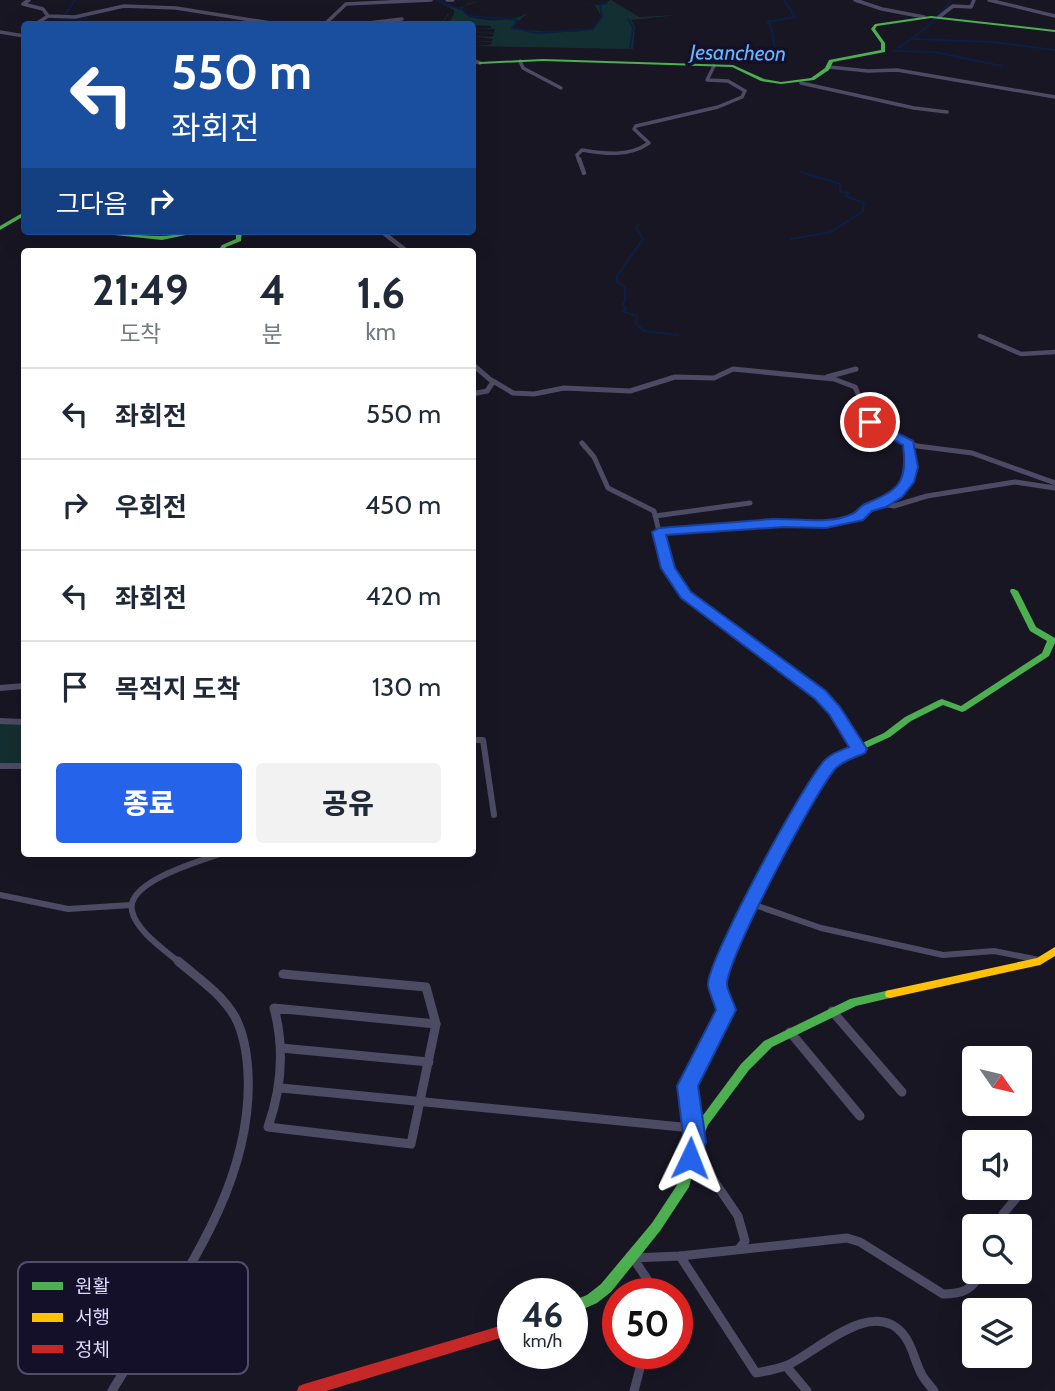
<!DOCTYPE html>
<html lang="ko">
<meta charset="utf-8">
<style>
:root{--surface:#fff;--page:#f2f2f3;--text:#1f2937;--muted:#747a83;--line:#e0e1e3;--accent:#2563eb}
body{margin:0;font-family:Cabin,"Noto Sans KR",sans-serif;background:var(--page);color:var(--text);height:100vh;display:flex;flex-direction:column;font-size:26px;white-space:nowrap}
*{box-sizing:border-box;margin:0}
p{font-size:23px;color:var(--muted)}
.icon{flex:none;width:38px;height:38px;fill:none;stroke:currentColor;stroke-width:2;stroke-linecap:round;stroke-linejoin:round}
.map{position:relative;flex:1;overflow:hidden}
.panel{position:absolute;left:21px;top:248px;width:455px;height:609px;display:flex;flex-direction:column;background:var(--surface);border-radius:7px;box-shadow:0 7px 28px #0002}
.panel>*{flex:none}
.hud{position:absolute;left:21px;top:21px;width:455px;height:214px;border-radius:7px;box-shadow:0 7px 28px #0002;background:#1a4fa0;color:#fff;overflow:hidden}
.needle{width:46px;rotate:124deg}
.buttons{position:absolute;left:962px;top:1046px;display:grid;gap:14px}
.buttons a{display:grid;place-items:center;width:70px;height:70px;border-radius:7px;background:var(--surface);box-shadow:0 7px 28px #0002;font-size:35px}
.speed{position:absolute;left:497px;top:1278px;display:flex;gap:14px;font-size:35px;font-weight:700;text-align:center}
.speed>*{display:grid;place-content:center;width:91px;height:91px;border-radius:50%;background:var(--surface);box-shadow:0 7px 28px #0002;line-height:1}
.speed small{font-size:18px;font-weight:400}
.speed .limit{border:10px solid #d22;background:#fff;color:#111}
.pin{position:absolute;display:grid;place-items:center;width:60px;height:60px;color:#fff;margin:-30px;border:4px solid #fff;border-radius:50%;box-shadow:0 2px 7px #0007}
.me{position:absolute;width:77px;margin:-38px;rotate:2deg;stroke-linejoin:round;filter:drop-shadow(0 0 5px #0008)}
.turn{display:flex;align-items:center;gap:24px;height:147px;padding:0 35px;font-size:32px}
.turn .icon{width:91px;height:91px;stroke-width:2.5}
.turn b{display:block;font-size:49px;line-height:60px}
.then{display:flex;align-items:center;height:66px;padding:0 35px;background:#0003;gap:14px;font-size:26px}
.eta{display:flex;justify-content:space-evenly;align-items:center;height:119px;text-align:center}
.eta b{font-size:42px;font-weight:800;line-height:49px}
.button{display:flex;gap:14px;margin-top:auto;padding:14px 35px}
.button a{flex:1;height:80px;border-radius:7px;background:var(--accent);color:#fff;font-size:28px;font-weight:800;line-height:80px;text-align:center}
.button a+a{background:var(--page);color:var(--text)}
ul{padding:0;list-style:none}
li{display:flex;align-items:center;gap:21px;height:91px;padding:0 35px;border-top:2px solid var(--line)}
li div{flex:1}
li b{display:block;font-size:26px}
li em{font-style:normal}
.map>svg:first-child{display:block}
.green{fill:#142f31}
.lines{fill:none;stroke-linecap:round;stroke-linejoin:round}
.stream{stroke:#0b1f45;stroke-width:2}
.street-far4{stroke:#4d4b64;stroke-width:3.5}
.street-far3{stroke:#4d4b64;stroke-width:4.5}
.street-far2{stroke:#4d4b64;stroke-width:5}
.street-far1{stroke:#4d4b64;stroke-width:6}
.street{stroke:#4d4b64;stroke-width:9}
.fast{fill:#4caf50;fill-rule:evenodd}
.slow{fill:#ffc107;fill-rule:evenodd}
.jam{fill:#c62828;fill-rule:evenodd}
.route{fill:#2563eb;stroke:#184099;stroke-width:2}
.labels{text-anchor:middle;stroke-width:7;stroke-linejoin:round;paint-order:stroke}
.far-water-label{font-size:21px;font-style:italic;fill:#66b6ff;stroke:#151029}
.key{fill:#151029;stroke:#514c69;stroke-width:2}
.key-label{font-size:19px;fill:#ddd8ff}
</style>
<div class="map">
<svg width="1055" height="1391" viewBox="0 0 1055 1391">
<rect width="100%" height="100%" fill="#181623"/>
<g class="green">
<path d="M435 0 459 8 481 0 467 4 462 8C465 11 467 14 470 16 485 23 520 21 530 11L512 27C524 32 579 34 591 29 597 26 599 21 601 16L595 5 563 2 598 5 611 0 639 17 678 15 631 20 635 26 633 49 473 46 490 45 492 42 473 41H492L493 39 473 36 492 37 494 34 473 32 494 33 495 29 473 28H492L490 26 448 24 454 14H449L444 21H439H443L448 14H454V10Z"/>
<path d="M0 723 24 724V764L0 763Z"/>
</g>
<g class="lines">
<g class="stream">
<path d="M436 0 463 10 469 16 518 20 512 28 537 33 593 29 602 17 600 5 607 3"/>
<path d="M64 16 75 0"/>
<path d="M55 18 74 19 88 16"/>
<path d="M80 19 79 23 85 24"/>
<path d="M628 19 633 27 630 49"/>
<path d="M89 24H94"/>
<path d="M914 39 993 42 1055 50"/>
<path d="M898 48C915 38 941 17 950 0"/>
<path d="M893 51 934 52 1002 66"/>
<path d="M776 53 771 26 767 22 795 17 784 0"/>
<path d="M639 224 636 228 643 239 617 276V282L625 287V301L622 305 626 308 622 311 637 316 636 323 644 331 678 335"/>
<path d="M791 239 831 232 863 211 864 203 845 196 849 193 840 191V184L801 172"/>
</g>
<g class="street-far4">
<path d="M29 0 23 4 43 9 48 16 75 17 124 6 176 8 277 24"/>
<path d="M447 0H453"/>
<path d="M855 0 882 9 924 17"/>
<path d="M989 0 1055 16"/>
<path d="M939 17 953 6 971 7 974 0"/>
<path d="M36 24 48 16"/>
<path d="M325 24 346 4 431 0"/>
<path d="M360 24 402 19"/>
<path d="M0 32 24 36"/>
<path d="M472 60 480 63"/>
<path d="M520 61 523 68 561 88"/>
<path d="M829 67 868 71 897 70 1055 97"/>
<path d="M801 83 914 108 947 112"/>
<path d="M579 161 577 155 582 150C605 154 629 157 649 143L634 129 636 126 718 107 742 97 745 91 728 81 707 80 714 66"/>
</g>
<g class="street-far3">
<path d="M579 159 584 173"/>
<path d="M381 231 408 252"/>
<path d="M472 326V341"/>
<path d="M980 336 1021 354 1055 352"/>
<path d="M472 364 474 366"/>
</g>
<g class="street-far2">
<path d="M827 377 856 369"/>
<path d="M493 381 513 393 534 394 564 388 630 391 675 377 714 378 733 369 834 379 855 387 872 425 892 436 917 446 972 453 1055 483"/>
<path d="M472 394 487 391 493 382 472 364"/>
<path d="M582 443 594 457 608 488 654 511 668 568 686 595 730 628"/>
<path d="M882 504 894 506 927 496 1015 482 1055 488"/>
<path d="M655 516 750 503"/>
<path d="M658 532C696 529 733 527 771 524 795 522 836 529 857 517 861 515 864 510 869 507 904 493 914 481 909 443"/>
</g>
<g class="street-far1">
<path d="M728 626 820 695 834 710 859 749"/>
<path d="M0 688 24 686"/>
<path d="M0 721 24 722"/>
<path d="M472 740H483L494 815"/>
<path d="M0 766H24"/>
<path d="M0 895 68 909 131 905"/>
<path d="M752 904 821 928 943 955 994 951 1039 960"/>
<path d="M180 963C165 950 137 932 132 911 125 882 200 861 220 854"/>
</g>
<g class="street">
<path d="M283 974 426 987 436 1024"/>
<path d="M274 1008 436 1024 411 1144 268 1127C282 1087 285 1049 274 1008Z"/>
<path d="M832 1011 902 1092"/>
<path d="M790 1032 860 1116"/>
<path d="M281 1048 429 1062"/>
<path d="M281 1088 692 1128"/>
<path d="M695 1153 738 1216 745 1241 739 1249"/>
<path d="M998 1227 1003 1214 1026 1186"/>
<path d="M680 1256 756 1373C766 1371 778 1369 788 1365 819 1350 873 1297 903 1334 913 1346 914 1360 921 1373 924 1380 930 1385 934 1391"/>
<path d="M633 1258 680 1256 847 1238 860 1242 943 1294C962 1294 973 1290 981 1272"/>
<path d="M633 1258 647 1279 649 1293"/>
<path d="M786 1366 807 1391"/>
<path d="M112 1391C170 1294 254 1192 248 1073 247 1054 244 1034 235 1017 222 994 198 978 178 961"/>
<path d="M634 1391 644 1353"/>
</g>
<g class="fast">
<path d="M931 16 1055 30V32L931 18 877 26 875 29 885 43V52L833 62 829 70 814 80 781 84 761 81 732 67 543 61 480 64 478 63 480 62 543 59 733 65 764 79 781 82 811 78 825 68 829 60 881 50V43L871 29 875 24Z"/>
<path d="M24 212V216L0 230V226Z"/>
<path d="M92 231C115 231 137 236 160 236 175 236 190 231 205 231L162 240 95 233Z"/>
<path d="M236 231H242L241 241 226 247 223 252H217L222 245 236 239Z"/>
<path d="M1011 589H1014L1018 591 1036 627 1055 638V643L1049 656 965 711 962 712 943 705 911 721 890 737 844 758 824 776 805 808 725 971 722 985 731 1010 693 1086 698 1122 741 1064 764 1041 850 999 890 990 894 991 895 994 894 997 856 1006 772 1047 749 1070 708 1125 701 1142 689 1187 660 1231 611 1292 597 1303 572 1314V1301L587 1295 601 1284 652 1223 677 1185 689 1142 681 1086 721 1010 712 985 715 971 795 808 818 772 838 754 884 733 905 717 939 700 942 699 961 706 1042 653 1047 641 1030 631 1010 591Z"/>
</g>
<path class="slow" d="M1055 947V956L1040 965 890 998 886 997 885 994 886 991 890 990 1037 958Z"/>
<path class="jam" d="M513 1322V1334L326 1391H297L299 1386 304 1384Z"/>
</g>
<path class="route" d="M870 419 913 441 918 467 914 482 902 497 886 507 872 511 863 520 826 528 783 527 666 535 675 568 691 592 826 691 840 707 867 749 865 753C856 757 843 761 836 768 817 788 725 962 727 985 728 993 734 1002 736 1010L698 1086 706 1142 698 1165 690 1168 683 1165 679 1158 684 1142 677 1086 716 1010C714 1002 709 993 708 985 706 963 806 777 826 759 832 753 842 750 849 747L829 714 815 699 681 598 661 568 652 532 659 528C696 525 734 522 772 519 797 518 829 525 852 514 857 512 860 506 865 504 898 490 908 484 903 445L866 425V420Z"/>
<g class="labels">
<g class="far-water-label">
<text transform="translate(738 53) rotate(1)" y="7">Jesancheon</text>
</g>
</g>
<rect x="18" y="1262" width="230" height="112" rx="10" class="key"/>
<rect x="32" y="1282" width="31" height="8" fill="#4caf50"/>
<rect x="32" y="1313" width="31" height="9" fill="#ffc107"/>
<rect x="32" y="1345" width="31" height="8" fill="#c62828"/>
<g class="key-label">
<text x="75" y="1293">원활</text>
<text x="75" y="1324">서행</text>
<text x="75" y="1356">정체</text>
</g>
</svg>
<div class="buttons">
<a><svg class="needle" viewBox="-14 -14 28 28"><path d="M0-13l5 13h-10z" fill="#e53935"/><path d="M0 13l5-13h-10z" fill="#747a83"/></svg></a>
<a><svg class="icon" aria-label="sound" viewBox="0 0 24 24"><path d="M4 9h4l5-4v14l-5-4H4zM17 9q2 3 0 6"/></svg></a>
<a><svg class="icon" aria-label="search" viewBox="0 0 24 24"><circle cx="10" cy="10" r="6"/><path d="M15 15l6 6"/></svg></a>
<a><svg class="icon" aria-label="layers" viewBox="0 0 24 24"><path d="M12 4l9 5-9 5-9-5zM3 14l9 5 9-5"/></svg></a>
</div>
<div class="speed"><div>46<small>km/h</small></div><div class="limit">50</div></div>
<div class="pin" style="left:870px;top:422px;background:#d93025"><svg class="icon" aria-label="arrive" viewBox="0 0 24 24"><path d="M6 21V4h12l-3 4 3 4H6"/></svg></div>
<svg class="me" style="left:690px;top:1158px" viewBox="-20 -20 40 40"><path d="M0-17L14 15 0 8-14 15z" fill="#2563eb" stroke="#fff" stroke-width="4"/></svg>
<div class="hud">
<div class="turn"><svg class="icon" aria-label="left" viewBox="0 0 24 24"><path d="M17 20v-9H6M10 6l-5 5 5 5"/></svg><div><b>550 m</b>좌회전</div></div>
<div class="then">그다음<svg class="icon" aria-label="right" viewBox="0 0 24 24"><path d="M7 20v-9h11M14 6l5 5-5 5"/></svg></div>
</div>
<section class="panel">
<div class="eta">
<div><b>21:49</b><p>도착</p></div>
<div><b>4</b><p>분</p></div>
<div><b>1.6</b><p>km</p></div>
</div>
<ul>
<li><svg class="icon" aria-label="left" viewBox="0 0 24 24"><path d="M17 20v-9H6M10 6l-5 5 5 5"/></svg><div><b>좌회전</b></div><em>550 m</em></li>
<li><svg class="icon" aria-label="right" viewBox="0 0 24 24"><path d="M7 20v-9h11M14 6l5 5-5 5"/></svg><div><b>우회전</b></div><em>450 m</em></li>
<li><svg class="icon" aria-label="left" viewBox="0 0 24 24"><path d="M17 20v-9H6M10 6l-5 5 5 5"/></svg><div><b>좌회전</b></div><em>420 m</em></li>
<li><svg class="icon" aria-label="arrive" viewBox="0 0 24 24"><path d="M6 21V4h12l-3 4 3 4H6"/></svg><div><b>목적지 도착</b></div><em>130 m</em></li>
</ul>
<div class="button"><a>종료</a><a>공유</a></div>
</section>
</div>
